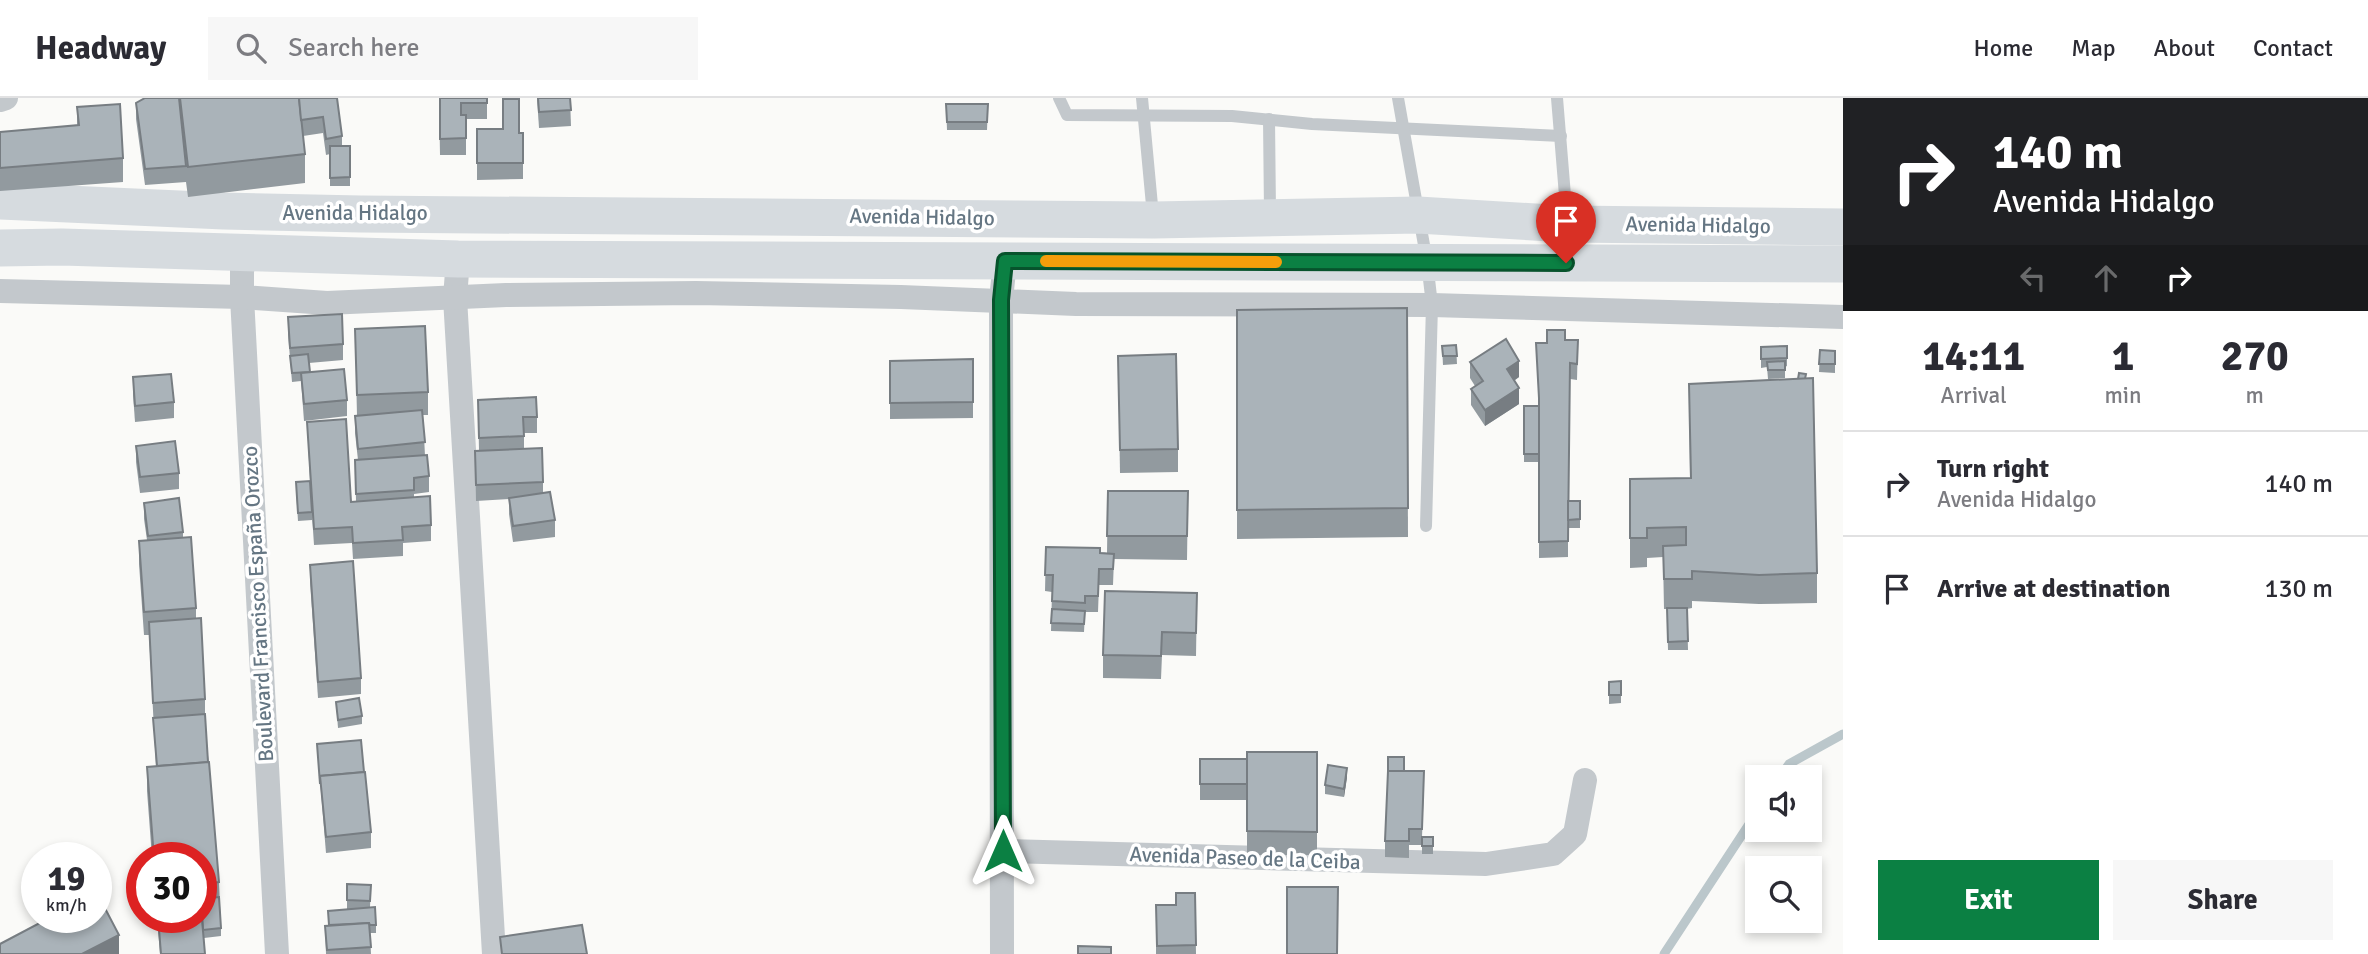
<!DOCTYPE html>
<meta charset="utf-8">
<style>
:root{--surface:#fff;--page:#f7f7f7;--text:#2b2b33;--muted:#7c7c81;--line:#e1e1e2;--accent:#0b8043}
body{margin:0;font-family:Signika,sans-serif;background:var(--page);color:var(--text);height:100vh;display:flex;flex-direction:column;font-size:26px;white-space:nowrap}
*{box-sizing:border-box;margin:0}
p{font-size:23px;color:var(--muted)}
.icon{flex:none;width:38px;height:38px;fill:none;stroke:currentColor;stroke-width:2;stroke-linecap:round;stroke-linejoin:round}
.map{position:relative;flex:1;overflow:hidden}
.drawer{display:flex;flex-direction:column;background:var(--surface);width:525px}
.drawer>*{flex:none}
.banner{background:#202124;color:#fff;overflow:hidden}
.fabs{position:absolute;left:1745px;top:667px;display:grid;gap:14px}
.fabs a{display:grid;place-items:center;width:77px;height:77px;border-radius:0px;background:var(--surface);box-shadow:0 4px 10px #0003;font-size:35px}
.speed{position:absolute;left:21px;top:744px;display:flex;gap:14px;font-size:35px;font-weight:700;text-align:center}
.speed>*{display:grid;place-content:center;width:91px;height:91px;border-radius:50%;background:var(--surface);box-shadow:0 4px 10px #0003;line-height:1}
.speed small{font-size:18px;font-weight:400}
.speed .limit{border:10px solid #d22;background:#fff;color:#111}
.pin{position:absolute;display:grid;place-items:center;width:60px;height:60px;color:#fff;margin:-72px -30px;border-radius:50% 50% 50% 0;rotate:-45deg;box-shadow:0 0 7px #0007}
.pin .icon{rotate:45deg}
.me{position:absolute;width:77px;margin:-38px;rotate:0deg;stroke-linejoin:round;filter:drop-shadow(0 0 5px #0008)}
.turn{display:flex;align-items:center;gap:24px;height:147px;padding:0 35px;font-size:32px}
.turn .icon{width:91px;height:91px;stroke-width:2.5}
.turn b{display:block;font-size:49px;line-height:60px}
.lanes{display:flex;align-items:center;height:66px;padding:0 35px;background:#0003;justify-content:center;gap:35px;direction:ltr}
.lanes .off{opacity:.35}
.eta{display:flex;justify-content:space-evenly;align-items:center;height:119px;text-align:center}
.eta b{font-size:42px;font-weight:800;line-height:49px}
.cta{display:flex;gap:14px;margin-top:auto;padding:14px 35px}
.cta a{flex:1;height:80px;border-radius:0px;background:var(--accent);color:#fff;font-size:28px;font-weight:800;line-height:80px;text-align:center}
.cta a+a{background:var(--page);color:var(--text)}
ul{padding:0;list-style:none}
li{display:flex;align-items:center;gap:21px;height:105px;padding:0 35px;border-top:2px solid var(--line)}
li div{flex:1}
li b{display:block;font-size:26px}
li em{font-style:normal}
header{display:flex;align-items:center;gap:42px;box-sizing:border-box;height:98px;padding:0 35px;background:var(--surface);border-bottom:2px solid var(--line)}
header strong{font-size:33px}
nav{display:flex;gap:38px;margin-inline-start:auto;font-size:24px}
.search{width:490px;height:63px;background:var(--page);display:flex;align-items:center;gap:18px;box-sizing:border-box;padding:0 24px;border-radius:0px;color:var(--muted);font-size:26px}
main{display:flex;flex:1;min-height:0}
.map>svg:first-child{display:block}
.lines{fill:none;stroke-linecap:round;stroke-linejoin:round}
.stream{stroke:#bbc7cb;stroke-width:9}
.lane{stroke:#c3c8cc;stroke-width:12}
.street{stroke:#c3c8cc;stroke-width:24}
.primary{stroke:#d6dbdf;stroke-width:37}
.wall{fill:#929a9f}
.shaded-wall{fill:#777d82}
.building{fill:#aab3b9;stroke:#777d82;stroke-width:2}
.route-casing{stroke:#07532c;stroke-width:18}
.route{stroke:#0b8043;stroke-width:12}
.slow{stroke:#f59e0b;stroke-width:12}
.labels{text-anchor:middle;stroke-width:7;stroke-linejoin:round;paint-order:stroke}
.street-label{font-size:21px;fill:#657683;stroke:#fff}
</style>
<header>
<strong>Headway</strong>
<div class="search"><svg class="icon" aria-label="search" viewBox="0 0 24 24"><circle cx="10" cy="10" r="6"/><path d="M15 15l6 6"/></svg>Search here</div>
<nav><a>Home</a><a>Map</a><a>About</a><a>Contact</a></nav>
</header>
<main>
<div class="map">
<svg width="1843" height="856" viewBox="0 0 1843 856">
<rect width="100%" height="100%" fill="#fafaf8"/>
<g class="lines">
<g class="stream">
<path d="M1780 679 1789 666 1843 636"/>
<path d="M1664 856 1757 714"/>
</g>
<g class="lane">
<path d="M1059 0 1067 17 1232 18 1312 26 1561 38"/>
<path d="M1142 0 1153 118"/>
<path d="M1398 0 1427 164 1432 207 1426 428"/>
<path d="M1557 0 1567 122"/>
<path d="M1269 21 1270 115"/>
</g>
<g class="street">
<path d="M0 2 6 0"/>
<path d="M242 156V199L277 856"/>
<path d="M458 161 455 200 494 856"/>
<path d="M0 193 242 199 327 205 506 197 696 195 901 199 1076 206 1432 207 1843 219"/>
<path d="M1003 753 1486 766 1553 756 1575 736 1585 682"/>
<path d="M1002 856 1001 202 1005 163"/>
</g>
<g class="primary">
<path d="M0 103 224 113 361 116 1154 122 1418 117 1567 126 1843 129"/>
<path d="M0 150 62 149 458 161 1843 166"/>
</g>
</g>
<g class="wall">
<path d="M145 0H337L342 38V48H350V88H330V56L326 57 323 35 303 38 305 56V85L188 99 186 84 145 87 136 21V5Z"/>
<path d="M439 0H487V21H466V57H440Z"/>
<path d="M537 0H570L571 28 539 30Z"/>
<path d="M946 6H988L987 32H947Z"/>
<path d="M77 9 123 60V84L0 93V34L77 28Z"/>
<path d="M477 31 523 35V81L477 82Z"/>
<path d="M1407 210 1408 439 1237 441V212Z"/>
<path d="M288 219 343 246V262L309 265 310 274 347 302V318L304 323 301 283 292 284 288 236Z"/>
<path d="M355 231 428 294V317H423L425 358 429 378V394L414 396V399L431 427V443L403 445V458L353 461 352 445 314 447 312 417V422L298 423 296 392 310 383 307 324 351 404 356 403 355 362H358L355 335V318H357Z"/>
<path d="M1565 242H1578L1577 282 1570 281 1568 403H1580V430H1568V459L1539 460V316V364H1524V308H1539L1536 245H1547Z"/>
<path d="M1456 247 1457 266 1443 267 1442 248Z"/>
<path d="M1787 248V268L1785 269V280L1768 281 1767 269 1761 270V249Z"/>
<path d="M1820 252 1835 253V275L1819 274Z"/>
<path d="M1118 258 1178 351V374L1120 375Z"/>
<path d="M973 261V320L890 321V263Z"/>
<path d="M1470 264 1519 279 1514 283 1519 306 1485 328 1471 307V291L1475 288 1470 280Z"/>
<path d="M133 279 174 304V320L135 324 133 296Z"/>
<path d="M1806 281 1817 475V505L1759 506 1692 503V510L1687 511 1688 552H1668L1667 511H1664L1663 459 1647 460V469L1630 470V381L1690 380 1689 286Z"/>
<path d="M478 302 537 319V335H524V351L543 384V395L555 422V439L513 444 509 416V401L476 403 475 353H479Z"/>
<path d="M136 348 179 375V391L140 395 136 364Z"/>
<path d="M1108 393H1188L1187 462 1114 461 1113 487H1099L1098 514H1085L1084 534 1051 533 1052 494 1045 493 1046 449 1107 455Z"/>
<path d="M144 405 183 434V439L196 510V521L205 601V623L219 784 221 830V838L204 840 205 856H160L157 819H201V760H152L147 693V669H156L149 537H144L139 466V443L147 442 144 421Z"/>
<path d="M310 467 361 580V596L318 600 310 483Z"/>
<path d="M1197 495 1196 558 1162 557 1161 581 1103 580V557Z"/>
<path d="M1621 583V605L1609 606V584Z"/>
<path d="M336 604 362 618V626L338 630Z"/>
<path d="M317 646 371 734V750L326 755Z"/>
<path d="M1317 654V757H1247V702H1200V661H1247Z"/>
<path d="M1404 673 1424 689 1422 739H1433V756H1422V747H1409V760L1385 759V743Z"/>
<path d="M1347 679 1344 699 1325 696V687Z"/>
<path d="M347 786 371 787 370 809 376 827V835H370L371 856H326L325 828 329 827 328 813 352 811H347Z"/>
<path d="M1195 795 1196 856H1156V807H1176Z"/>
</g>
<g class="shaded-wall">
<path d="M1519 263V279L1507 287V271Z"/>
<path d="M1519 290V306L1485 328V312Z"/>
<path d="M1347 670V679L1344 699V691Z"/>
<path d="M119 837V856H82Z"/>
</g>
<g class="building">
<path d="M145 0H179L186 68 145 71 136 5Z"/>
<path d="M180 0H299L305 56 188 69Z"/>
<path d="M299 0H337L342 38 326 41 323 19 301 22Z"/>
<path d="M440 0H487V5H461V17H466V40L440 41Z"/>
<path d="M538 0H570L571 12 539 14Z"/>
<path d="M503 1H519V35H523V65H477V31H503Z"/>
<path d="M120 6 123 60 0 70V34L79 27 77 9Z"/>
<path d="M946 6H988L987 24H947Z"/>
<path d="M330 48H350V79L330 80Z"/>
<path d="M1407 210 1408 410 1237 412V212Z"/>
<path d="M342 216 343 246 290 250 288 219Z"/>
<path d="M425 228 428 294 357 297 355 231Z"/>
<path d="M1547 232H1565V242H1578L1577 266 1570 265 1568 443 1539 444V300L1536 245H1547Z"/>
<path d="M1506 241 1519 263 1507 271 1519 290 1485 312 1471 291 1483 283 1470 264Z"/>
<path d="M1456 247 1457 258H1443L1442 248Z"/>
<path d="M1787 248V260L1761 261V249Z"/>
<path d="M1820 252 1835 253V266H1819Z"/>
<path d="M308 256 310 274 292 275 290 258Z"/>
<path d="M1176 256 1178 351 1120 352 1118 258Z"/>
<path d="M973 261V304L890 305V263Z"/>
<path d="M1785 263V272H1768L1767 264Z"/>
<path d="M344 271 347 302 304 306 301 275Z"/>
<path d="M1799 275 1806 276 1805 281H1798Z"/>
<path d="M171 276 174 304 135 308 133 279Z"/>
<path d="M1813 280 1817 475 1759 477 1692 473V481H1664L1663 448 1686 447V429L1647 430V440H1630V381L1691 380 1689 286Z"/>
<path d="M536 299 537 319H523L524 338 479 340 478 302Z"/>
<rect x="1524" y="308" width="15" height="48"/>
<path d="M422 312 425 344 358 351 355 318Z"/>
<path d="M346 321 351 404 430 398 431 427 402 429 403 442 353 445 352 429 314 431 307 324Z"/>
<path d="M175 343 179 375 140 379 136 348Z"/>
<path d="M542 350 543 384 476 387 475 353Z"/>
<path d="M427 357 429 378 414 380V392L356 396 355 362Z"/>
<path d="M310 383 312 414 298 415 296 384Z"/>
<path d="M1108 393H1188L1187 438H1107Z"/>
<path d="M550 394 555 422 513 428 509 400Z"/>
<path d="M179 400 183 434 148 438 144 405Z"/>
<path d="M1568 403H1580V421L1568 422Z"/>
<path d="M191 439 196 510 144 514 139 443Z"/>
<path d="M1046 449 1100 450V455L1114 456 1113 471H1099L1098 498H1085V505L1052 503 1053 477H1045Z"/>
<path d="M353 463 361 580 318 584 310 467Z"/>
<path d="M1105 493 1197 495 1196 535 1162 534 1161 558 1103 557Z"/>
<path d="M1667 510H1687L1688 543 1668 544Z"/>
<path d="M1052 511 1085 513 1084 526 1051 525Z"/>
<path d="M201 520 205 601 153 605 149 524Z"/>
<path d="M1621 583V597H1609V584Z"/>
<path d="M359 600 362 618 338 622 336 604Z"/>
<path d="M205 616 208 664 157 668 153 620Z"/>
<path d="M361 642 364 674 320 678V686L317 646Z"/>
<path d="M1247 654H1317V734L1247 733Z"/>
<rect x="1388" y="659" width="16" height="14"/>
<rect x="1200" y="661" width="47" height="25"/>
<path d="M209 664 219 784 201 786V760H154L147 669Z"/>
<path d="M1328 667 1347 670 1344 691 1325 687Z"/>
<path d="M1388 673H1424L1422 731H1409V743H1385Z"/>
<path d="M365 674 371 734 326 739 320 678Z"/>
<rect x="1422" y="739" width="11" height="9"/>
<path d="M347 786 371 787 370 803 347 802Z"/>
<path d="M1287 789H1338L1337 856H1287Z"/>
<path d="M97 795 119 837 82 856H0V846L51 819H96Z"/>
<path d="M1176 795H1195L1196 847 1157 848 1156 807H1176Z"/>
<path d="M219 799 221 830 203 832 201 801Z"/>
<path d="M375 809 376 827H370L369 825 329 827 328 813Z"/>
<path d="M201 810 205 856H161L158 819H201Z"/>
<path d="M369 825 371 849 327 852 325 828Z"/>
<path d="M582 827 587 856H502L500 839Z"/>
<path d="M1078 848 1111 849V856H1078Z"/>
</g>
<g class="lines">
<g class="route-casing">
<path id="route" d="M1003 753 1001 202 1005 163 1566 165"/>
</g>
<use href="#route" class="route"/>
<path class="slow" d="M1046 163 1276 164"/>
</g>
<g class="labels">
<g class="street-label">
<text x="355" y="122">Avenida Hidalgo</text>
<text transform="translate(922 119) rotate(1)" y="7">Avenida Hidalgo</text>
<text transform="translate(1698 127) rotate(1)" y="7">Avenida Hidalgo</text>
<text transform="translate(258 506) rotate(-93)" y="7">Boulevard Francisco España Orozco</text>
<text transform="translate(1245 760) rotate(2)" y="7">Avenida Paseo de la Ceiba</text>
</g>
</g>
</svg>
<div class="fabs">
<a><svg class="icon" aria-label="sound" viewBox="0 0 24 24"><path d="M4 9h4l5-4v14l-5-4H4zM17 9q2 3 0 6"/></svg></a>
<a><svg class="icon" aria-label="search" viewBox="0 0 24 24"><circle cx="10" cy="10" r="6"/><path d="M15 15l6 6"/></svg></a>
</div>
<div class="speed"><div>19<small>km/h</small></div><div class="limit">30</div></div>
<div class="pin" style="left:1566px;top:165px;background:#d93025"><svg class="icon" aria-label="arrive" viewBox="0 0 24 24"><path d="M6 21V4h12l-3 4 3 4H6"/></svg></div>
<svg class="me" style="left:1003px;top:753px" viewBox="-20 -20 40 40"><path d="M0-17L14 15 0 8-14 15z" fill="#0b8043" stroke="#fff" stroke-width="4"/></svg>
</div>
<section class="drawer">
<div class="banner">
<div class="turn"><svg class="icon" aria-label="right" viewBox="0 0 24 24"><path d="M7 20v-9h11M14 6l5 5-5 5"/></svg><div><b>140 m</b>Avenida Hidalgo</div></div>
<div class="lanes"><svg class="icon off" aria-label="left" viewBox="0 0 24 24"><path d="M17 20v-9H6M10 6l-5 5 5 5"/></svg><svg class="icon off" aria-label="ahead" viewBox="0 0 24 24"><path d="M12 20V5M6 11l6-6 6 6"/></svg><svg class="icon" aria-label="right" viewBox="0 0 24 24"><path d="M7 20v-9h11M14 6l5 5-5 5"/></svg></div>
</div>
<div class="eta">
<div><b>14:11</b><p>Arrival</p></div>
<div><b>1</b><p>min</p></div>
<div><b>270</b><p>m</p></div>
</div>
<ul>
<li><svg class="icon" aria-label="right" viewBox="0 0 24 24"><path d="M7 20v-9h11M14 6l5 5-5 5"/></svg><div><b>Turn right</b><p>Avenida Hidalgo</p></div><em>140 m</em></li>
<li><svg class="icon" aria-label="arrive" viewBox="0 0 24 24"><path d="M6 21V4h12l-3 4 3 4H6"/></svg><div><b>Arrive at destination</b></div><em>130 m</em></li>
</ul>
<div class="cta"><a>Exit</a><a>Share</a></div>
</section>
</main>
